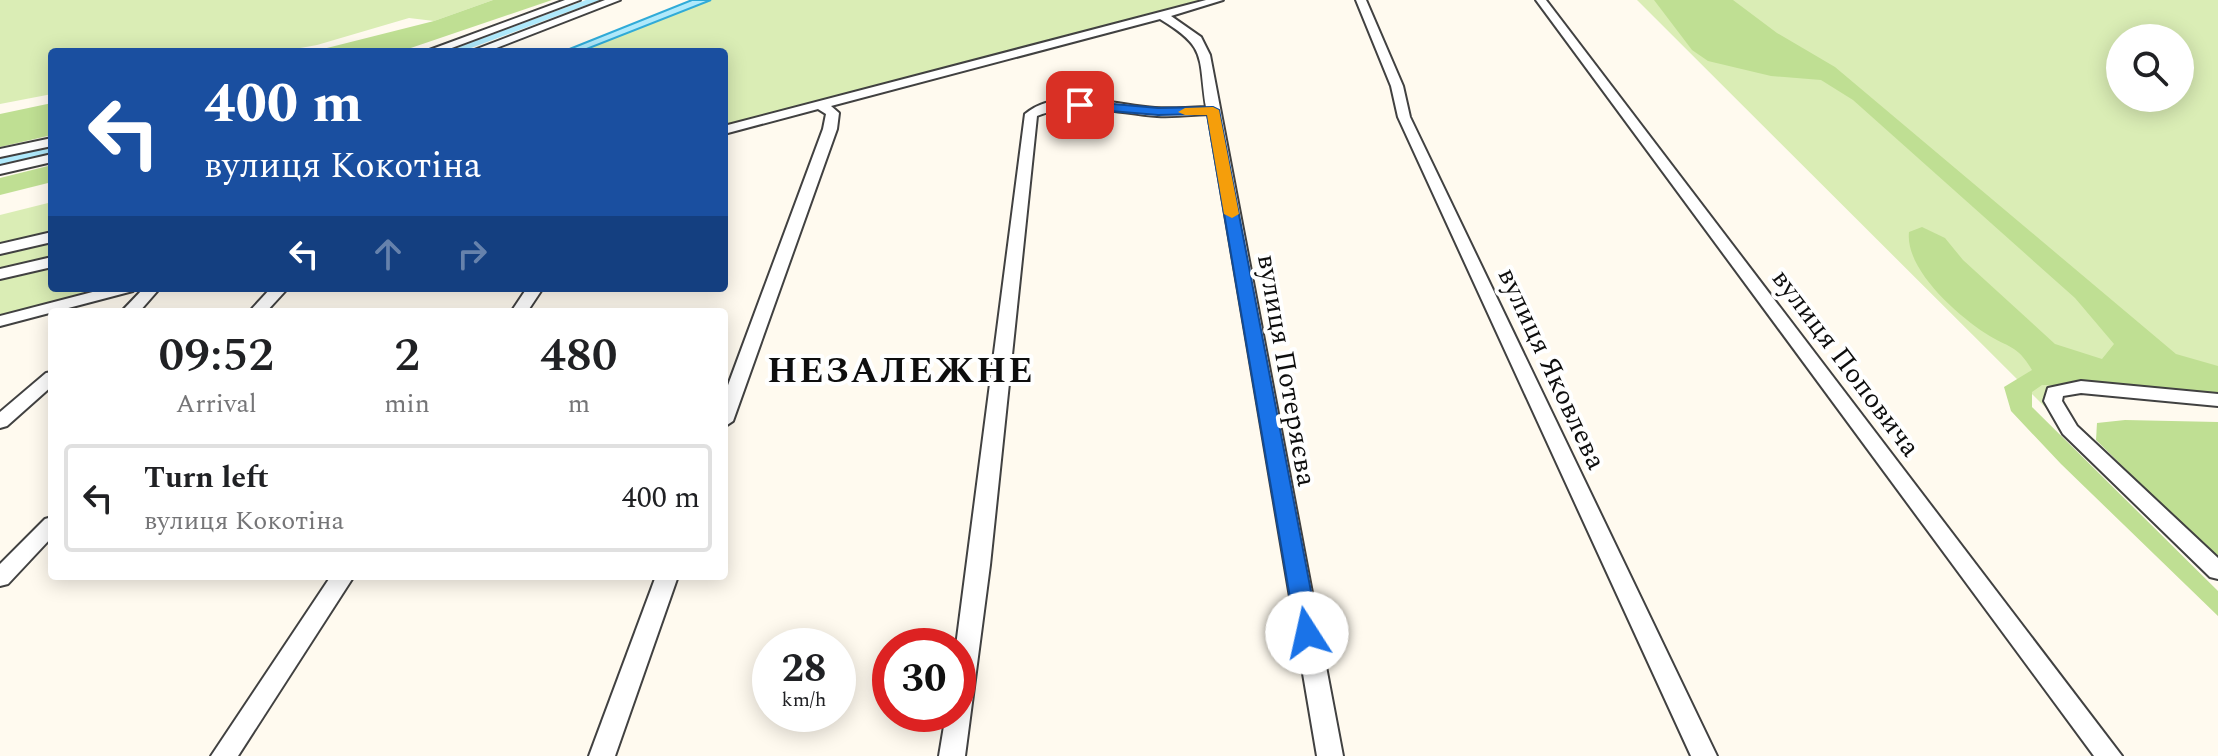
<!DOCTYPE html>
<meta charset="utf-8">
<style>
:root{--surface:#fff;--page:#f2f2f2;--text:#202124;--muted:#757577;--line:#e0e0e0}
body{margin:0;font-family:Spectral,serif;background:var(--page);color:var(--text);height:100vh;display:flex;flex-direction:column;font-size:30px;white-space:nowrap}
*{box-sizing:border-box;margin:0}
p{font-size:26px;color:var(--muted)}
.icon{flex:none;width:44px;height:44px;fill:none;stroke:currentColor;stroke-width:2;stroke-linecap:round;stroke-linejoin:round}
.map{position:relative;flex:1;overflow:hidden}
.details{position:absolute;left:48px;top:308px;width:680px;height:272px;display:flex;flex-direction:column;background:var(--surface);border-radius:8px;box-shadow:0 4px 20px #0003}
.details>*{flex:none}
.hud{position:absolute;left:48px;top:48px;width:680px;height:244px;border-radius:8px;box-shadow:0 4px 20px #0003;background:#1a4fa0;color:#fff;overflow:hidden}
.fabs{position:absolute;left:2106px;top:24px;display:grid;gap:16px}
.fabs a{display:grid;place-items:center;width:88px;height:88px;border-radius:50%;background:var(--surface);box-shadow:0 4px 20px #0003;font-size:40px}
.speed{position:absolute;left:752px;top:628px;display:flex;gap:16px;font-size:40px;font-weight:700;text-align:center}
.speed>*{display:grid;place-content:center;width:104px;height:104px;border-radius:50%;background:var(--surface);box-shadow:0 4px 20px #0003;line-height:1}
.speed small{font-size:20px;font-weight:400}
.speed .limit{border:12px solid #d22;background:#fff;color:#111}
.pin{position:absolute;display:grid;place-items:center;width:68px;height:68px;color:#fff;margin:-34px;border-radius:16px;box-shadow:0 4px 12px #0006}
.me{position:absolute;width:88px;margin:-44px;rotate:350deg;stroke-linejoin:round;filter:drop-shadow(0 0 6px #0008)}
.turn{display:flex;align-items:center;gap:28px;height:168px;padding:0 24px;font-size:36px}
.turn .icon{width:104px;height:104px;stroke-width:2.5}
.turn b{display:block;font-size:56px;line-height:68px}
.lanes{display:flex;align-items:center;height:76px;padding:0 24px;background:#0003;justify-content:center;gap:40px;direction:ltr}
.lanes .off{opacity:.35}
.eta{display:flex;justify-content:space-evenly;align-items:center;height:136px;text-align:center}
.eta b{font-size:48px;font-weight:600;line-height:56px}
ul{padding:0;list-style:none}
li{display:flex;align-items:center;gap:24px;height:108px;margin:0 16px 12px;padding:0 8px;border:4px solid var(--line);border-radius:8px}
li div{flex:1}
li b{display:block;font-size:30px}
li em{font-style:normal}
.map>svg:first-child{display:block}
.green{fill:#daedb5;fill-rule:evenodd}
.forest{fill:#bfdf93}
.water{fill:#afe9fb;stroke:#30abd8;stroke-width:2}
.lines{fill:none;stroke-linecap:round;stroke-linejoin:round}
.canal{fill:#afe9fb;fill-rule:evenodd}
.minor-casing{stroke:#414141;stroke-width:4}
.minor{fill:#fff;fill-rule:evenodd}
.route{fill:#1a73e8;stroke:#114b97;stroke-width:2}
.slow{fill:#f59e0b}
.labels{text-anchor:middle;stroke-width:8;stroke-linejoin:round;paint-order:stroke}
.street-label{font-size:28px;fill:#0e0e0e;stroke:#fff}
.district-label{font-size:36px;font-weight:bold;letter-spacing:2px;fill:#0e0e0e;stroke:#fff}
</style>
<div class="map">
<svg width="2218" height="756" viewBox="0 0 2218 756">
<rect width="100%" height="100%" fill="#fffaef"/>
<g class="green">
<path d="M0 0H493L434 21 409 18 317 45 278 52H52V94L0 104Z"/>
<path d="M711 0H1218L724 130V52H579Z"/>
<path d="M1637 0H2218V400L2055 392 2074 436ZM2120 38H2180V98H2120Z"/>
<path d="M52 202V288H111L0 317V215Z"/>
</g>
<g class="forest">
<path d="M493 0H552L399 52H311L434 21Z"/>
<path d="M1654 0H1733L1777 33 1835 67 2176 354 2218 366V395L2122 385H2042L2032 392V407L2218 591V616L2061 464 2011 411 2004 387 2032 370C2016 343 2009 349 1985 333 1956 314 1905 269 1909 232L1922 227 1945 238 1963 260 2055 344 2102 359 2114 344 2075 298 1853 100 1821 80 1771 76 1708 61 1692 50Z"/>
<path d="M52 103V135L0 147V114Z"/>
<path d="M52 165V182L0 195V178Z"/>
<path d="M2125 420 2218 422V560L2096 440 2097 423Z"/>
</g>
<path class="water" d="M692 0H711L579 52H562Z"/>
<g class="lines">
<g class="canal">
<path d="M586 0H600L460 52H445Z"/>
<path d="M52 146V154L0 165V157Z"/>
</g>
<g class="minor-casing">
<g id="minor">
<path d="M565 0H580L441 52H424Z"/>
<path d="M605 0H620L486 52H469Z"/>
<path d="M1206 0H1223L1171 16 1201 37 1210 55 1343 756H1317L1208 114C1191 115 1174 117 1157 116 1116 113 1076 100 1037 116L990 565 965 756H939L946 714H958L956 646 1025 114C1058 86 1116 105 1155 108 1172 109 1189 108 1206 107 1198 56 1208 48 1160 19L831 106 839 113 837 129 733 421 724 427V396L823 129 826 114 818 109 724 134V126Z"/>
<path d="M1356 0H1366L1403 86 1410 117 1717 756H1691L1398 117 1391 86Z"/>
<path d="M1536 0H1546L2122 756H2094Z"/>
<path d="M52 138V146L0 157V149Z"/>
<path d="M52 154V162L0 174V166Z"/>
<path d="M52 232V242L0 254V244Z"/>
<path d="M52 257V267L0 279V269Z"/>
<path d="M108 288H135L133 291 0 326V316Z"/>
<path d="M144 288H160L139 312H121Z"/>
<path d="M271 288H288L266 312H249Z"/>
<path d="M527 288H543L527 312H511Z"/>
<path d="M52 372V386L7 426 0 428V412L46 373Z"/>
<path d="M2081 381 2218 394V406L2081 393 2063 396 2062 401 2077 426 2218 558V579L2210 577 2063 434 2044 401 2048 388Z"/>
<path d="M52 517V537L8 584 0 586V564L45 519Z"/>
<path d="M331 576H354L238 756H211Z"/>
<path d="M656 576H678L615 756H589Z"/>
</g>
</g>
<use href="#minor" class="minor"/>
</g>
<path class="route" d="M1080 101 1158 108 1213 107 1219 110 1319 633 1316 639 1307 642 1299 639 1296 633 1207 114 1158 115 1075 108 1073 105Z"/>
<path class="slow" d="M1213 107 1219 110 1239 214 1232 218 1224 214 1207 115H1185L1178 112 1185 108Z"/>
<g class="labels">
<g class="street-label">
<text transform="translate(1847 362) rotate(53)" y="10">вулиця Поповича</text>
<text transform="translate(1553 368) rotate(65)" y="10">вулиця Яковлева</text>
<text transform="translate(1288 370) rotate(80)" y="10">вулиця Потеряєва</text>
</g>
<g class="district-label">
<text x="901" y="382">НЕЗАЛЕЖНЕ</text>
</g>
</g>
</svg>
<div class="fabs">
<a><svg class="icon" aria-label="search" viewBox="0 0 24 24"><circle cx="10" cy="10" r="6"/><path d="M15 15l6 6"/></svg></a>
</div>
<div class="speed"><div>28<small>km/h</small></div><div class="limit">30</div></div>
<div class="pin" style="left:1080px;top:105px;background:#d93025"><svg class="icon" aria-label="arrive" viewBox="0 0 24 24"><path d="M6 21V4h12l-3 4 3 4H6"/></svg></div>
<svg class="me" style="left:1307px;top:633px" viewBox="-20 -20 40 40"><circle r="19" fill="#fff"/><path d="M0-13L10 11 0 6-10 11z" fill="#1a73e8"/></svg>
<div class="hud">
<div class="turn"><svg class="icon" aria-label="left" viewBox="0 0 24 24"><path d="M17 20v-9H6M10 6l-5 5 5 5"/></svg><div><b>400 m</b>вулиця Кокотіна</div></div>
<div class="lanes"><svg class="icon" aria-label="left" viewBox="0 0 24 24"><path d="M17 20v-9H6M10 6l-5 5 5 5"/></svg><svg class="icon off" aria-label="ahead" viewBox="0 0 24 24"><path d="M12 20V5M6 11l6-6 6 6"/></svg><svg class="icon off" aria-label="right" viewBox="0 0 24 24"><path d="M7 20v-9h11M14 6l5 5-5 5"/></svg></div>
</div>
<section class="details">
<div class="eta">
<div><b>09:52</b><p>Arrival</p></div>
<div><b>2</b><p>min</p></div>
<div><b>480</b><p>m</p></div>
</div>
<ul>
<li><svg class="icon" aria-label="left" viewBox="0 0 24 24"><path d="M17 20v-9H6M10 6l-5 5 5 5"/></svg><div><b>Turn left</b><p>вулиця Кокотіна</p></div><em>400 m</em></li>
</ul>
</section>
</div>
